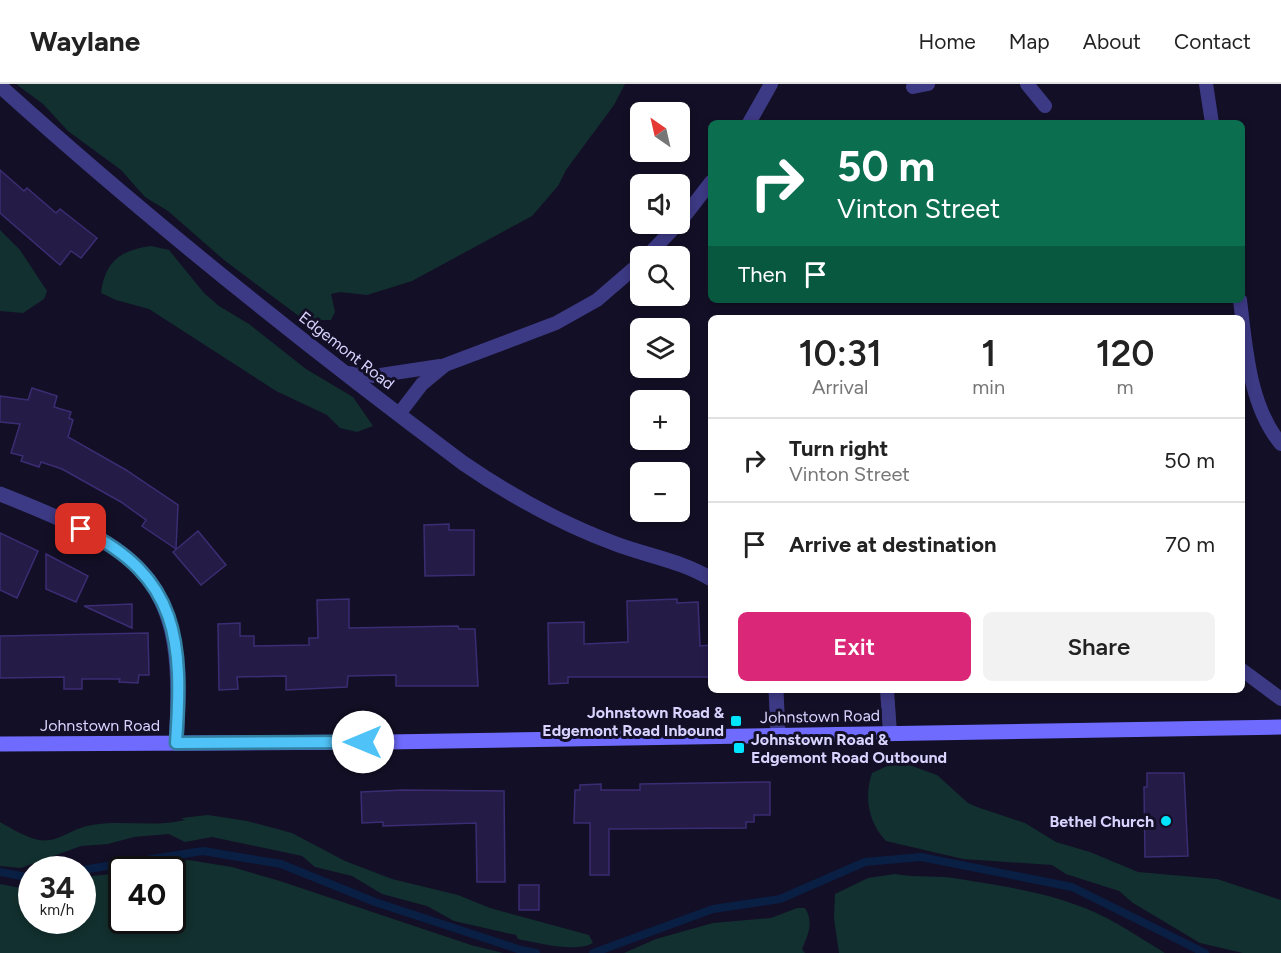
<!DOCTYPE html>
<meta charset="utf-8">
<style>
:root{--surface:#fff;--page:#f2f2f2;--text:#222;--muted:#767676;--line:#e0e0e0;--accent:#db2777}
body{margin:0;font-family:Figtree,sans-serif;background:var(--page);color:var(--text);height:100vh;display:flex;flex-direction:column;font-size:22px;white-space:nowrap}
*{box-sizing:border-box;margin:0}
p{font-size:20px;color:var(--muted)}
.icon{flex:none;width:33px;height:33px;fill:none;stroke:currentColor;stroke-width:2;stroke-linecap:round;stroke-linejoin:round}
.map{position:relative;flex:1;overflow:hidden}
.side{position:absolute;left:708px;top:231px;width:537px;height:378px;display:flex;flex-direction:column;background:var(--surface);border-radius:9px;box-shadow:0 3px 9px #0003}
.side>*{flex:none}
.top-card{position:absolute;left:708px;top:36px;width:537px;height:183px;border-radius:9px;box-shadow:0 3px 9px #0003;background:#0b6e4f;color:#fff;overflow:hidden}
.needle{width:39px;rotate:326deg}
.tools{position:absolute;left:630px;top:18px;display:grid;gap:12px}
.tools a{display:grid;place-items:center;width:60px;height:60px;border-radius:9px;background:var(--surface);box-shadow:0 3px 9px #0003;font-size:30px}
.speed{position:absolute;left:18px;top:772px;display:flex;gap:12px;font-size:30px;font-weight:700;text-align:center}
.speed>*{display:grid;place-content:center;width:78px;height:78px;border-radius:50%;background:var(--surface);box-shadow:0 3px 9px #0003;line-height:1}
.speed small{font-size:15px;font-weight:400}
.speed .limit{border:3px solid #111;border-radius:9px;background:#fff;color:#111}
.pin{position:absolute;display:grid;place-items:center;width:51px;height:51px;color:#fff;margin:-26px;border-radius:12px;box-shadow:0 3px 9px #0006}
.me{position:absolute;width:66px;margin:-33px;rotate:270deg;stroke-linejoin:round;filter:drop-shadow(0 0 4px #0008)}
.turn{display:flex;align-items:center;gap:21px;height:126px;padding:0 30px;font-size:27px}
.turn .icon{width:78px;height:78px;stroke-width:2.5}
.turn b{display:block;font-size:42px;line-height:51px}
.then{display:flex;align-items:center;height:57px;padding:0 30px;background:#0003;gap:12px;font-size:22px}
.eta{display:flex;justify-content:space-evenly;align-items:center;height:102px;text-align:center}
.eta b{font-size:36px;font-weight:600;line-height:42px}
.cta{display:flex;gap:12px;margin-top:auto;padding:12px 30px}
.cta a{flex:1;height:69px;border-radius:9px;background:var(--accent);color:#fff;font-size:24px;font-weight:600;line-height:69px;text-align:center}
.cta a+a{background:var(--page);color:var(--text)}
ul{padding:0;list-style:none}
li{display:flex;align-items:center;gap:18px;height:84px;padding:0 30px;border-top:2px solid var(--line)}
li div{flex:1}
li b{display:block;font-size:22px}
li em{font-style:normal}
header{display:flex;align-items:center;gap:36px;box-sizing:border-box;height:84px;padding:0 30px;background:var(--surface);border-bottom:2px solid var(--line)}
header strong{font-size:28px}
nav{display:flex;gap:33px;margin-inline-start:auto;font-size:21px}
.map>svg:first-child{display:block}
.green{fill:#12302f}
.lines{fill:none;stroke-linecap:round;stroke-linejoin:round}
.stream{stroke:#0a1f44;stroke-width:8}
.building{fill:#241b47;stroke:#3b2d73;stroke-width:1.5}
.lane{stroke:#3d3a85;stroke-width:14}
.street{stroke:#3d3a85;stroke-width:15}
.secondary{stroke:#6f6bff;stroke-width:15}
.route-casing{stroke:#337fa1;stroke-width:15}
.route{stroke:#4fc3f7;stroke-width:10}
.poi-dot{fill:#00e5ff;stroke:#130f26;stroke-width:2}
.labels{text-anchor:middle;stroke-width:6;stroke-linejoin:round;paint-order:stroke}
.street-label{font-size:16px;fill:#d9d4ff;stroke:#130f26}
.poi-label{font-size:16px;font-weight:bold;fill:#d9d4ff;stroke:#130f26;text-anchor:end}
</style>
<header>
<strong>Waylane</strong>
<nav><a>Home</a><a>Map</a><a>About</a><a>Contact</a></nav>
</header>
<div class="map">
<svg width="1281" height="869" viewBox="0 0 1281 869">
<rect width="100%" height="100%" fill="#130f26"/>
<g class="green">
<path d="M16 0H625L614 21 566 86 558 102 532 132 412 197 367 211 340 208 331 210 335 228 331 236H304L224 176 168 127 145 113 121 86 68 47 43 20Z"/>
<path d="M0 146 20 166 47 207 44 215 23 229 0 227Z"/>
<path d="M151 162 169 166 204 209 219 222 249 240 306 285 353 313 373 342 357 348 340 344 327 331 276 307 149 225 116 216 101 209C105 177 121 166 151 162Z"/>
<path d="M898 677 937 691 968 719 977 723 1025 739 1056 758 1090 768 1138 788 1217 795 1281 816V869H1243L1200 859 1133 819 1119 807 1066 790 1052 781 963 775 886 757C868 738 864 713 872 689Z"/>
<path d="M208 731 247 737 292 749 345 777 392 795 458 811 490 824 589 851 593 859C576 869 539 859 518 855L516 851 454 837 427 822 382 810 352 792 315 783 302 772 212 753 185 758 169 750 134 753 108 760 81 762 21 784 0 782V738C12 745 25 753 39 756 58 759 69 746 87 742 120 735 153 744 185 736L181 734Z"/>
<path d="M188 776 232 783 280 797 471 861 503 869H0V800L31 806 32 837H82L83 793 121 789 122 837H172V786H143Z"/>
<path d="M895 790C917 794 938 791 960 795 1002 802 1045 808 1085 824 1114 836 1139 853 1165 869H839L834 835 835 810 868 794Z"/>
<path d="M797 824H805C814 838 808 851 802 865L805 869H624L656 855 713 839 771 834Z"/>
</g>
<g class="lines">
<g class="stream">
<path d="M82 786 203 767 281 780 375 818 521 866 536 869"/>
<path d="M0 788 32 794"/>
<path d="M593 869 713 825 780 815 865 778 921 773 1072 803 1205 869"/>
</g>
</g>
<g class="building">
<path d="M0 86 24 107 27 104 56 129 60 125 97 154 81 174 71 167 60 181 0 129Z"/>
<path d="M32 304 57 312 54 323 71 328 69 334 73 336 68 353 126 386 178 421 176 465 142 442 146 436 121 418 62 385 41 378 39 383 21 377 23 372 11 369 20 340 0 338V312L28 316Z"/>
<path d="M449 440V446H474V491L425 492 424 441Z"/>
<path d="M198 447 226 481 201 501 173 468Z"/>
<path d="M0 449 38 467 17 514 0 506Z"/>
<path d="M46 470 88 492 76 518 46 505Z"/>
<path d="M349 515V544L458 542 459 545H475L478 602H396V591L348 592 347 603 286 606V592L237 593 238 605 219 606 218 540 240 539V552H254V562L309 561V554H318L317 516Z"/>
<path d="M677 515V519L698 518 700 562 711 561V593H568V599L549 600 548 539 584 538V560L628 558 627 517Z"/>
<path d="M132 520V544L84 522Z"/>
<path d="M148 549 149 591H139L138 599 119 598 120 595H82V605H64V593L0 594V552Z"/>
<path d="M1147 689H1184L1188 772 1145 773 1144 703H1147Z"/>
<path d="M770 698V731H754V738H746V744L609 745V791H590V739H574L575 706H580V701L601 700V706H640V700Z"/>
<path d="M403 706 504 707 505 798H477L476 739 383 742V738L362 739 361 708Z"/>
<rect x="519" y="801" width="20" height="25"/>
</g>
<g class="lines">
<g class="lane">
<path d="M1027 0 1045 22"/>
<path d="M1206 0 1212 39"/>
<path d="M913 3 928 0"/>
<path d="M749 39 771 0"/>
<path d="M680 138 711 98"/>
<path d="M647 172 678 140"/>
<path d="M1240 216C1246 264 1249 322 1281 360"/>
<path d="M347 289 374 292 440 282"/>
<path d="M399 330 422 300 445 281 556 239 597 216 640 179"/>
<path d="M1242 586 1281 615"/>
<path d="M887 606 890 649"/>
</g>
<g class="street">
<path d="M0 2C147 135 304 260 463 379 511 412 562 440 616 460 648 472 682 477 711 495"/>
<path d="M0 410C145 467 188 493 176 659"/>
<path d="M776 606 778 650"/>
</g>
<path class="secondary" d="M0 660 387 658 1281 643"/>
</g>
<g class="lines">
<g class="route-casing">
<path id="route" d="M81 445C180 493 183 558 176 659L363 658"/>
</g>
<use href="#route" class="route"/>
</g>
<g class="poi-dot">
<rect x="730" y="631" width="12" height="12" rx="3"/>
<rect x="733" y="658" width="12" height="12" rx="3"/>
<circle cx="1166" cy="737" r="6"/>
</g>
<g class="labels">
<g class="street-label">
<text transform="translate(347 266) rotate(38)" y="6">Edgemont Road</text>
<text transform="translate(820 632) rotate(-1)" y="6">Johnstown Road</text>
<text x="100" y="647">Johnstown Road</text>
</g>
<g class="poi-label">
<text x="724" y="634">Johnstown Road &amp;<tspan x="724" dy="18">Edgemont Road Inbound</tspan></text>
<text x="751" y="661" text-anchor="start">Johnstown Road &amp;<tspan x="751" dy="18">Edgemont Road Outbound</tspan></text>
<text x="1154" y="743">Bethel Church</text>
</g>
</g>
</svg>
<div class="tools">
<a><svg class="needle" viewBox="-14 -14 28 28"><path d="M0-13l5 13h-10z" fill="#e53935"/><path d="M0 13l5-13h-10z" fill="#767676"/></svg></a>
<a><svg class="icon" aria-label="sound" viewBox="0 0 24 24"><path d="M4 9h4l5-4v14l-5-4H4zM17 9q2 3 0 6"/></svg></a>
<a><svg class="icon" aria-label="search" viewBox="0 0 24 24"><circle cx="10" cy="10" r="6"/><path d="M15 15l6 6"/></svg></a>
<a><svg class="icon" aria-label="layers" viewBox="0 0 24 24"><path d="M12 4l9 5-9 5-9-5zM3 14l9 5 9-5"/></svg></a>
<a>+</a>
<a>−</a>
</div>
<div class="speed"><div>34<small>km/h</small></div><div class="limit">40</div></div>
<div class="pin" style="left:81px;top:445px;background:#d93025"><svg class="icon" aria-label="arrive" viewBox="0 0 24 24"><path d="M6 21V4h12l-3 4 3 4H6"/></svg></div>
<svg class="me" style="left:363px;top:658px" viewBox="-20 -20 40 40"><circle r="19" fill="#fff"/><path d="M0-13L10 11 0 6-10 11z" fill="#4fc3f7"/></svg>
<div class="top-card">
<div class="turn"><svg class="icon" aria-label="right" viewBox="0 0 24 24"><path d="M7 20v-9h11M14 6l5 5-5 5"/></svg><div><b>50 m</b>Vinton Street</div></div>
<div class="then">Then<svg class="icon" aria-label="arrive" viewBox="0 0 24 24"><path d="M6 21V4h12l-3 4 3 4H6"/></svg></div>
</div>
<section class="side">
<div class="eta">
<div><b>10:31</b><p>Arrival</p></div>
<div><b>1</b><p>min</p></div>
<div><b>120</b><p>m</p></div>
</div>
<ul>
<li><svg class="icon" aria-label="right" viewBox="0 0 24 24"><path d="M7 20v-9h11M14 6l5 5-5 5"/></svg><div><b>Turn right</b><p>Vinton Street</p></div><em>50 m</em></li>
<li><svg class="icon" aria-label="arrive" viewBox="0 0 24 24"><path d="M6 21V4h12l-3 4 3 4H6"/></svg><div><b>Arrive at destination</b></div><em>70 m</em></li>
</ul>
<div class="cta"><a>Exit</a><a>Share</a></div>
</section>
</div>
